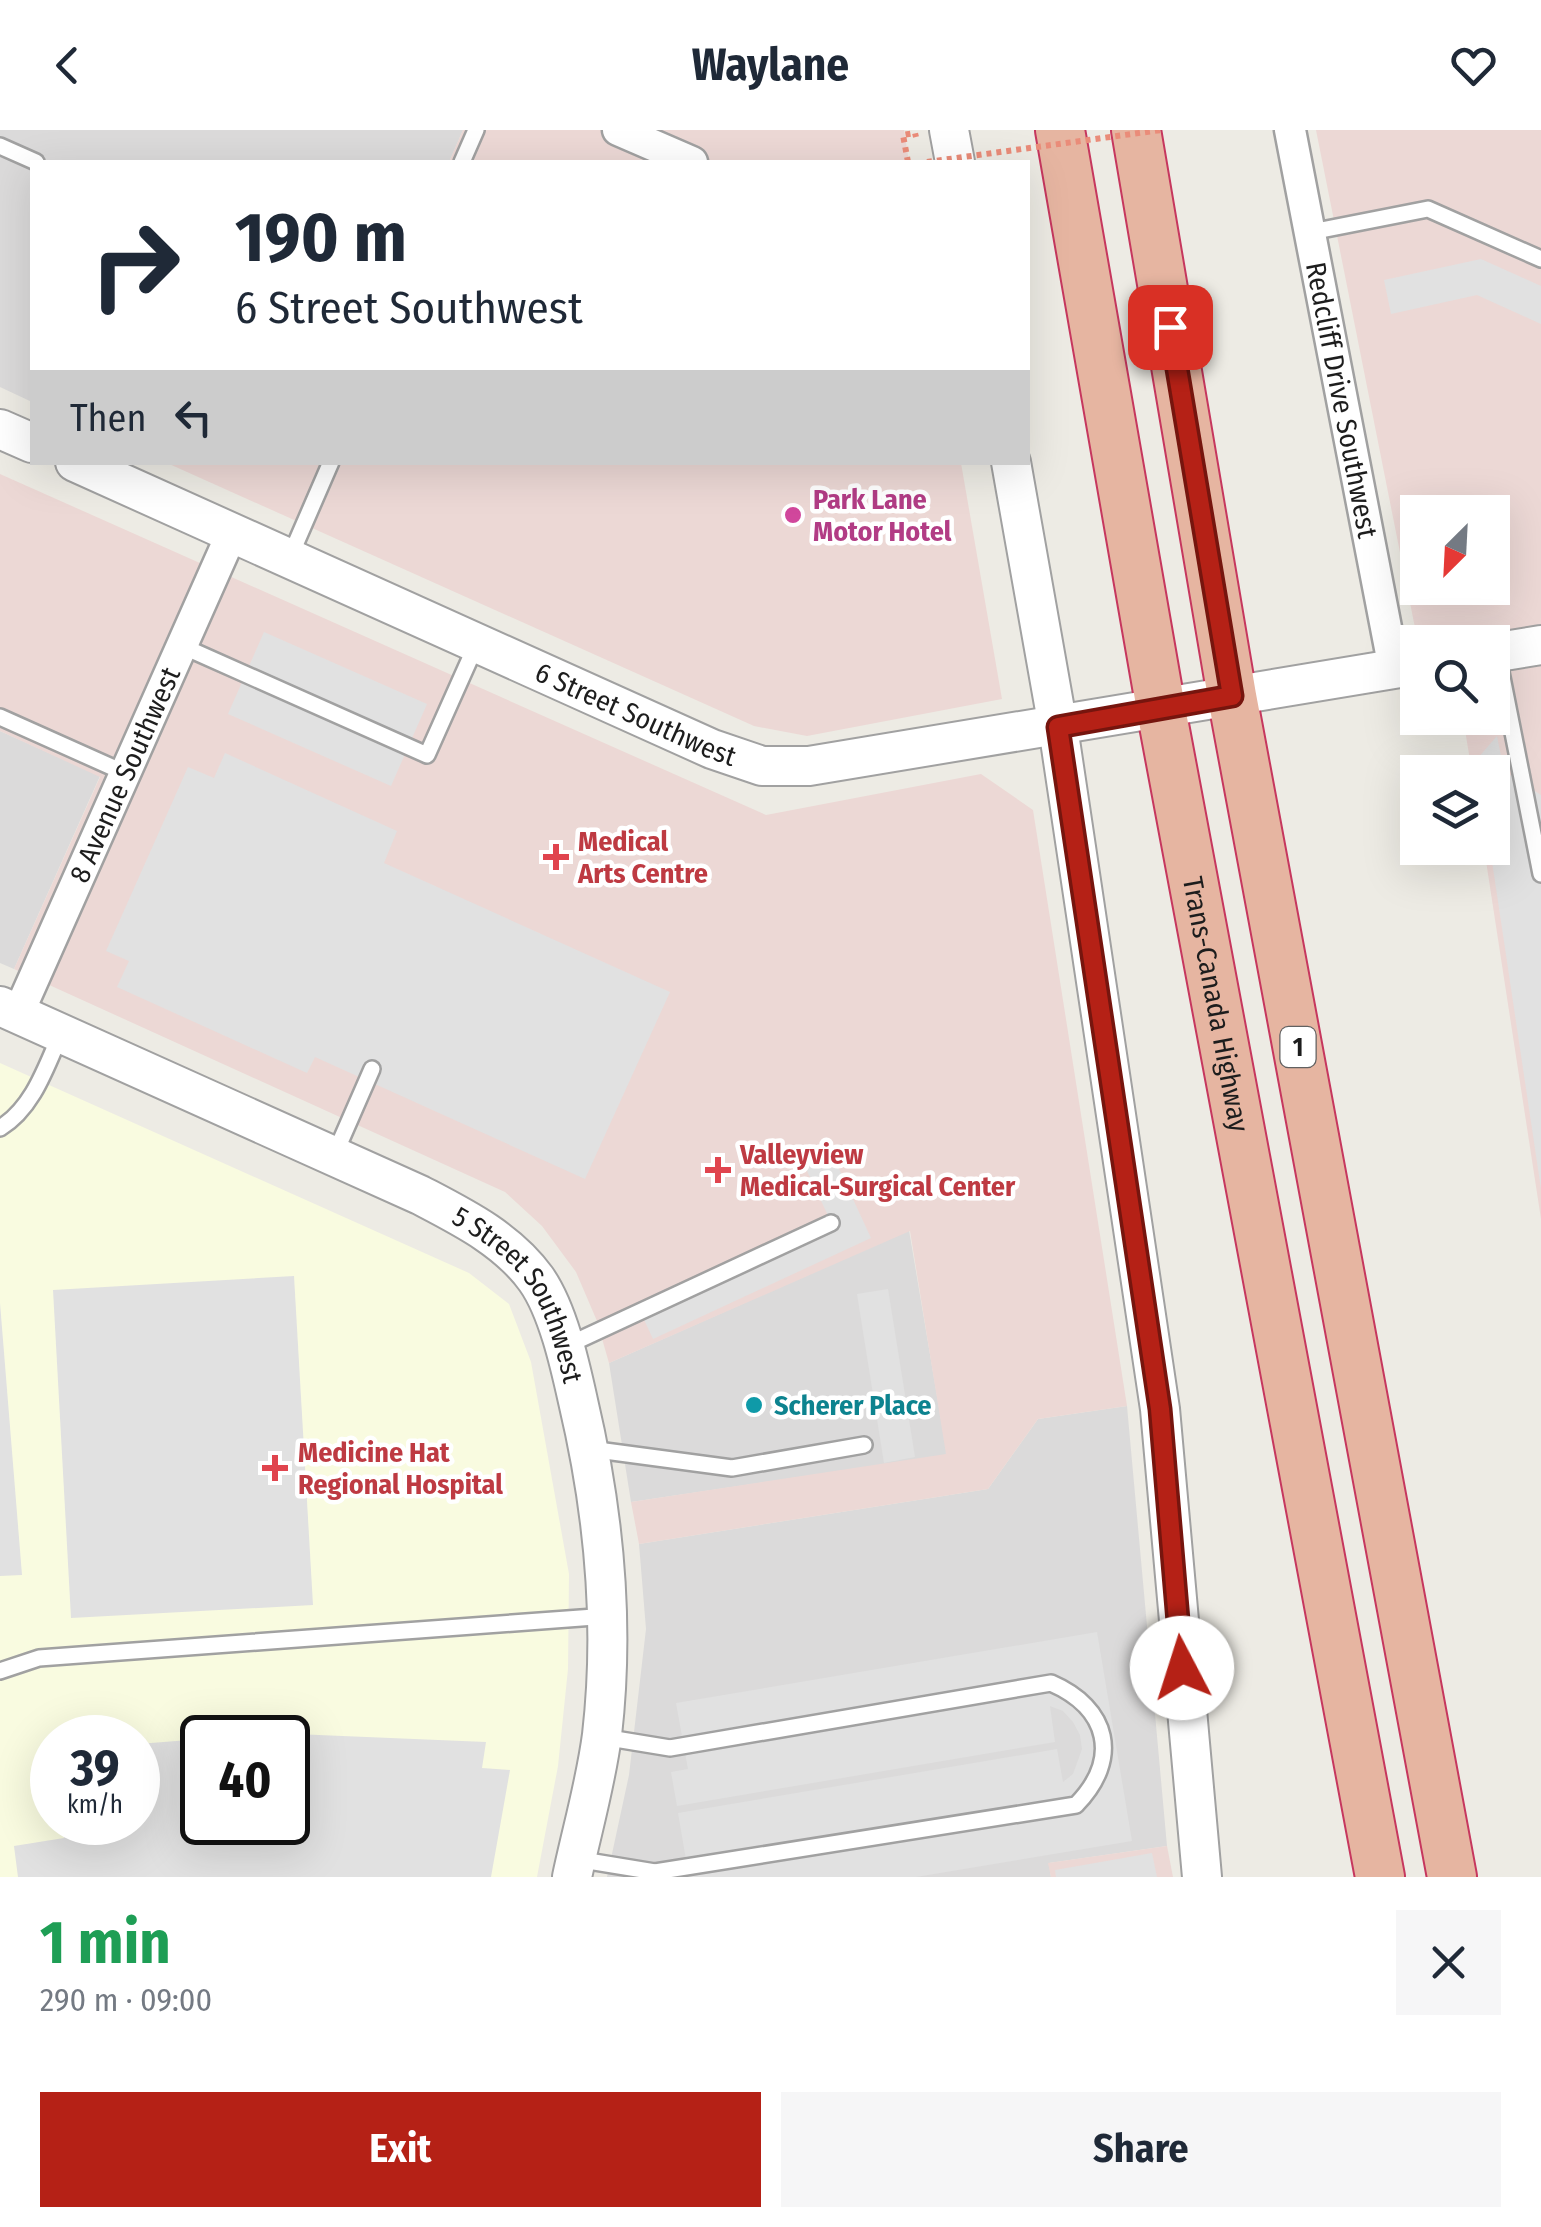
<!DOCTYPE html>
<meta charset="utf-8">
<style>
:root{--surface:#fff;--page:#f6f6f7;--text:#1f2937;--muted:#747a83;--accent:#b52116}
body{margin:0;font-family:"Fira Sans Condensed",sans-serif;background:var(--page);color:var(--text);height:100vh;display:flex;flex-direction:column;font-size:38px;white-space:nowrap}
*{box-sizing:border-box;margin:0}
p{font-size:32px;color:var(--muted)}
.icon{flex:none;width:55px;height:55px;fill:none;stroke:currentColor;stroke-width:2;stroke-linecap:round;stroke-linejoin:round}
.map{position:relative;height:1747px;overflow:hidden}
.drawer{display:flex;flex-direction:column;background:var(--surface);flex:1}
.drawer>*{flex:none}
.hud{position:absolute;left:30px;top:30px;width:1000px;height:305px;border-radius:0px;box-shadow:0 10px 40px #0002;background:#fff;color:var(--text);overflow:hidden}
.needle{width:65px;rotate:204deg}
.tools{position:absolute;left:1400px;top:365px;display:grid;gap:20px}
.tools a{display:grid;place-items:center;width:110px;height:110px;border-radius:0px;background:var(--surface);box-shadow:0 10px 40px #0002;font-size:50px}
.speed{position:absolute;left:30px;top:1585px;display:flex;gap:20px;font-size:50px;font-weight:700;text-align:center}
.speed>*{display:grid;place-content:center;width:130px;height:130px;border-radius:50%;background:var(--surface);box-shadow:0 10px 40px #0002;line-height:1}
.speed small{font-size:25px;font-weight:400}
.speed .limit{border:5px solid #111;border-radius:15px;background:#fff;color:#111}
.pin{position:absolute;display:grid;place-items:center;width:85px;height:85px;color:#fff;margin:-42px;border-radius:20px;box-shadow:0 5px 15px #0006}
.me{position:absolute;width:110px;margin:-55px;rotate:355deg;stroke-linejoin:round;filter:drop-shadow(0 0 8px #0008)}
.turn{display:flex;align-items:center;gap:35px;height:210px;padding:0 40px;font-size:45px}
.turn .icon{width:130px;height:130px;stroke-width:2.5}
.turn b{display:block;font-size:70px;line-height:85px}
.then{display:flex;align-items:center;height:95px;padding:0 40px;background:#0003;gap:20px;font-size:38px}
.round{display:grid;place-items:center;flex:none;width:105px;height:105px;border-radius:0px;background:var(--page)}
.headline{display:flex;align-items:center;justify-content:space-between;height:170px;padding:0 40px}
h1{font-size:60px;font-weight:700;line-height:75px;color:#1e9e55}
.button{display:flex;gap:20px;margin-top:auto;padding:20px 40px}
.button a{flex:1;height:115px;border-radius:0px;background:var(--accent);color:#fff;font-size:40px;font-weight:700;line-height:115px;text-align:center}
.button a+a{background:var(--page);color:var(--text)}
header{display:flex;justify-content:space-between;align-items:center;height:130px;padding:0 40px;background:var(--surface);font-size:45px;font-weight:700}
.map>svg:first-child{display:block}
.residential{fill:#dbdada}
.commercial{fill:#ecd8d5;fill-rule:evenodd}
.education{fill:#f9fbe0;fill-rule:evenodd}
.parking{fill:#e1e1e1}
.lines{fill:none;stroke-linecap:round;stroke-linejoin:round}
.service-casing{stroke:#a1a1a1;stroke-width:20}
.minor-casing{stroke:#a1a1a1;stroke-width:35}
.tertiary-casing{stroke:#a1a1a1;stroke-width:42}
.trunk-casing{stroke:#c6375e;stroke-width:52}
.path{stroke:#ea8c79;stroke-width:6;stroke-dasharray:5 5;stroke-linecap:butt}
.service{stroke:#fff;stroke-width:15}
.minor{stroke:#fff;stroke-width:30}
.tertiary{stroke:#fff;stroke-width:38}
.trunk{stroke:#e6b5a1;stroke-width:48}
.path-bridge{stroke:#ea8c79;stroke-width:6;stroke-dasharray:5 5;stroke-linecap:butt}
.route-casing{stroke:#76150e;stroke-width:25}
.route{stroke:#b52116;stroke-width:18}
.hotel-dot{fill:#d1479c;stroke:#fff;stroke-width:4}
.health-dot{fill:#e0444e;stroke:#fff;stroke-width:4}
.culture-dot{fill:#0f9aa8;stroke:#fff;stroke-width:4}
.labels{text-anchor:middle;stroke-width:9;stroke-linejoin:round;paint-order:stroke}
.shield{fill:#fff;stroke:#616161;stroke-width:2.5}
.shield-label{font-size:25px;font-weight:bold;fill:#1d1d1d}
.street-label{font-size:28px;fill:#1d1d1d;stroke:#fff}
.hotel-label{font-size:28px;font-weight:bold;fill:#b23c85;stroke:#fff;text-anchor:start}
.health-label{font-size:28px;font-weight:bold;fill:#be3a42;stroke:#fff;text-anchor:start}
.culture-label{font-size:28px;font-weight:bold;fill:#0d838f;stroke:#fff;text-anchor:start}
</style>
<header><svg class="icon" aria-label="back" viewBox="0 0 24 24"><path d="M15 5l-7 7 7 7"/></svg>Waylane<svg class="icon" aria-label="heart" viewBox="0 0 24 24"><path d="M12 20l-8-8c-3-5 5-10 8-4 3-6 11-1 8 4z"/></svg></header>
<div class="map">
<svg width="1541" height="1747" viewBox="0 0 1541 1747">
<rect width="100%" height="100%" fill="#edebe4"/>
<g class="residential">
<path d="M0 0H463L449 32H32V272L0 257Z"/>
<path d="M0 601 100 646 14 839 0 833Z"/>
<path d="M909 1100 947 1325 631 1372 609 1233Z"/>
<path d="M1127 1276 1167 1716 1049 1733 1051 1747H607L629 1645 646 1499 639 1414 988 1359 1038 1289Z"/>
</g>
<g class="commercial">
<path d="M463 0H904L909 32H449Z"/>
<path d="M1316 0H1541V1089L1484 718H1492V642H1472L1463 588H1492V512H1420L1417 508ZM1418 382H1492V458H1418Z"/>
<path d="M167 333H961L1002 569 807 606 754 596Z"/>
<path d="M0 344 766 685 981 644 1033 680 1127 1276 1038 1289 988 1359 639 1414 631 1372 946 1324 910 1101 609 1233 597 1191 576 1142 542 1096 505 1062 14 839 100 647 0 601Z"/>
<path d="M1167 1716 1173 1747H1051L1048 1733Z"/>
</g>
<path class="education" d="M0 933 469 1143 509 1174 531 1232 569 1444 568 1539 558 1636 537 1747H0ZM52 1608H138V1692H52ZM202 1608H288V1692H202Z"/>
<g class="parking">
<path d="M1481 129 1541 156V194L1477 165 1391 184 1384 150Z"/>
<path d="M264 502 427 574 391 656 228 584Z"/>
<path d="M1497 606 1504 641 1541 665V1059L1490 718 1492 642H1479L1477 629Z"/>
<path d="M225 623 397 701 384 733 670 862 585 1049 315 927 307 943 117 857 129 831 106 821 188 637 214 648Z"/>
<path d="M827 1013 871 1108 653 1209 640 1181 831 1092 800 1026Z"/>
<path d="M294 1146 313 1475 71 1488 53 1160Z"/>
<path d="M888 1159 915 1327 884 1333 857 1164Z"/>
<path d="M0 1173 22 1445 0 1446Z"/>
<path d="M1097 1502 1132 1711 916 1747H689L678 1683 1057 1619 1063 1652 1073 1644 1082 1619 1080 1605 1073 1592 1063 1581 1050 1576 1055 1612 677 1676 671 1642 688 1639 676 1573Z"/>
<path d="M271 1603 486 1612 482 1638 510 1640 491 1747H18L14 1716 64 1708 63 1693 138 1692V1614L202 1609V1692H288V1608L216 1607Z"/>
<path d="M1152 1723 1157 1747H1056L1055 1740Z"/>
</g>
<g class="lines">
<g class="service-casing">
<g id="service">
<path d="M0 16 36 32"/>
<path d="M462 32 476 0"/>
<path d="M1311 102 1428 79 1541 129"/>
<path d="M289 429 331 332"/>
<path d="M182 516 427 625 477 513"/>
<path d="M1497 522 1541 744"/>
<path d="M0 587 125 643"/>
<path d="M0 998C33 978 46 937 61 903"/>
<path d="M334 1026 372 939"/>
<path d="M566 1216 831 1093"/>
<path d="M590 1319 732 1338 864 1315"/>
<path d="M0 1541 39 1528 608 1486"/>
<path d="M576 1729 655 1742 1076 1675C1121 1629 1109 1578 1051 1553L670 1618 603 1607"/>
</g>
</g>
<g class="minor-casing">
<g id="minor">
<path d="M618 0 692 32"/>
<path id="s1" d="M1290 0 1394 539"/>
<path id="s2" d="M18 884 232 403"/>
</g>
</g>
<g class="tertiary-casing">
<g id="tertiary">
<path d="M949 0 955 32"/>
<path d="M0 299 32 313"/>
<path id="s3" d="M75 332 712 619 762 636H809L1418 535"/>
<path d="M1011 332 1058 597 1160 1279 1202 1747"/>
<path d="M1492 523 1541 515"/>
<path id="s4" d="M0 876 420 1065C462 1087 507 1109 536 1149 558 1180 570 1235 578 1271 604 1381 615 1492 602 1605 596 1652 582 1700 572 1747"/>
</g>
</g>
<g class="trunk-casing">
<g id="trunk">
<path id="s5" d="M1060 0 1161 579 1380 1747"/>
<path d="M1136 0 1232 566 1452 1747"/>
</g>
</g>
<path class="path" d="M908 32 903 5 915 3 916 7"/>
<use href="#service" class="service"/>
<use href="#minor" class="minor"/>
<use href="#tertiary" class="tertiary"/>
<use href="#trunk" class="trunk"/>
<path class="path-bridge" d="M927 32 1161 0"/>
</g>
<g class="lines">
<g class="route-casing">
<path id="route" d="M1170 197 1232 566 1058 597 1160 1279 1182 1538"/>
</g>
<use href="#route" class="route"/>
</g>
<circle class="hotel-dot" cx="793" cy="385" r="10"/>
<g class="health-dot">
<path d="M551 712h10v10h10v10h-10v10h-10v-10h-10v-10h10z"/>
<path d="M713 1025h10v10h10v10h-10v10h-10v-10h-10v-10h10z"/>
<path d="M270 1323h10v10h10v10h-10v10h-10v-10h-10v-10h10z"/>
</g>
<circle class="culture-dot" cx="754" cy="1275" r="10"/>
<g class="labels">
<rect class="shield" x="1280.5" y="897" width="35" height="40" rx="8"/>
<g class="shield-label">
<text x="1298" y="926">1</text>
</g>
<g class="street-label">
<text dy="10" stroke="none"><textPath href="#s1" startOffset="275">Redcliff Drive Southwest</textPath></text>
<text dy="10" stroke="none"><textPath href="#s3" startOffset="615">6 Street Southwest</textPath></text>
<text dy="10" stroke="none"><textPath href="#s2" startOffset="262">8 Avenue Southwest</textPath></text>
<text dy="10" stroke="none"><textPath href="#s5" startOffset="888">Trans-Canada Highway</textPath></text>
<text dy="10" stroke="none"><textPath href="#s4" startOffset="608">5 Street Southwest</textPath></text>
</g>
<g class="hotel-label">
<text x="813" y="379">Park Lane<tspan x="813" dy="32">Motor Hotel</tspan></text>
</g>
<g class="health-label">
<text x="578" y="721">Medical<tspan x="578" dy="32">Arts Centre</tspan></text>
<text x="740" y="1034">Valleyview<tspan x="740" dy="32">Medical-Surgical Center</tspan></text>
<text x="298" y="1332">Medicine Hat<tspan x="298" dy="32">Regional Hospital</tspan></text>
</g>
<g class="culture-label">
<text x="774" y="1285">Scherer Place</text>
</g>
</g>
</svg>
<div class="tools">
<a><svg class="needle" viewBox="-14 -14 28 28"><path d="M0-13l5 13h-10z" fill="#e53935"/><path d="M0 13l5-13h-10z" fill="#747a83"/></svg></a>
<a><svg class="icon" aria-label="search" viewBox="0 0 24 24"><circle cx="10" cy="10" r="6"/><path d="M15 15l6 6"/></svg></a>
<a><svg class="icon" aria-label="layers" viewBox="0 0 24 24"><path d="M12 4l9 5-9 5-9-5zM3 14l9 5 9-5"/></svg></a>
</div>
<div class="speed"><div>39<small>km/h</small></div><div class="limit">40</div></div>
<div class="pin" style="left:1170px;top:197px;background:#d93025"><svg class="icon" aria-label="arrive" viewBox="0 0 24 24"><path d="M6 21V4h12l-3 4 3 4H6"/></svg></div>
<svg class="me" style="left:1182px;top:1538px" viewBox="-20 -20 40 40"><circle r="19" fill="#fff"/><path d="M0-13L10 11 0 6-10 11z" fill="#b52116"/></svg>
<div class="hud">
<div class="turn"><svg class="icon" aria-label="right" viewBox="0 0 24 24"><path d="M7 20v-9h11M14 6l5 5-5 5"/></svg><div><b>190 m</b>6 Street Southwest</div></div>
<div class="then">Then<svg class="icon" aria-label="left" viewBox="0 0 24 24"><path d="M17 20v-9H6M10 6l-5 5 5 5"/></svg></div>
</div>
</div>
<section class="drawer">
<div class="headline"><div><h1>1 min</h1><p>290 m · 09:00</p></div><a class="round"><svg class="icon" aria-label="close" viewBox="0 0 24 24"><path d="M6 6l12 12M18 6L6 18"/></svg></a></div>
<div class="button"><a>Exit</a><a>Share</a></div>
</section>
